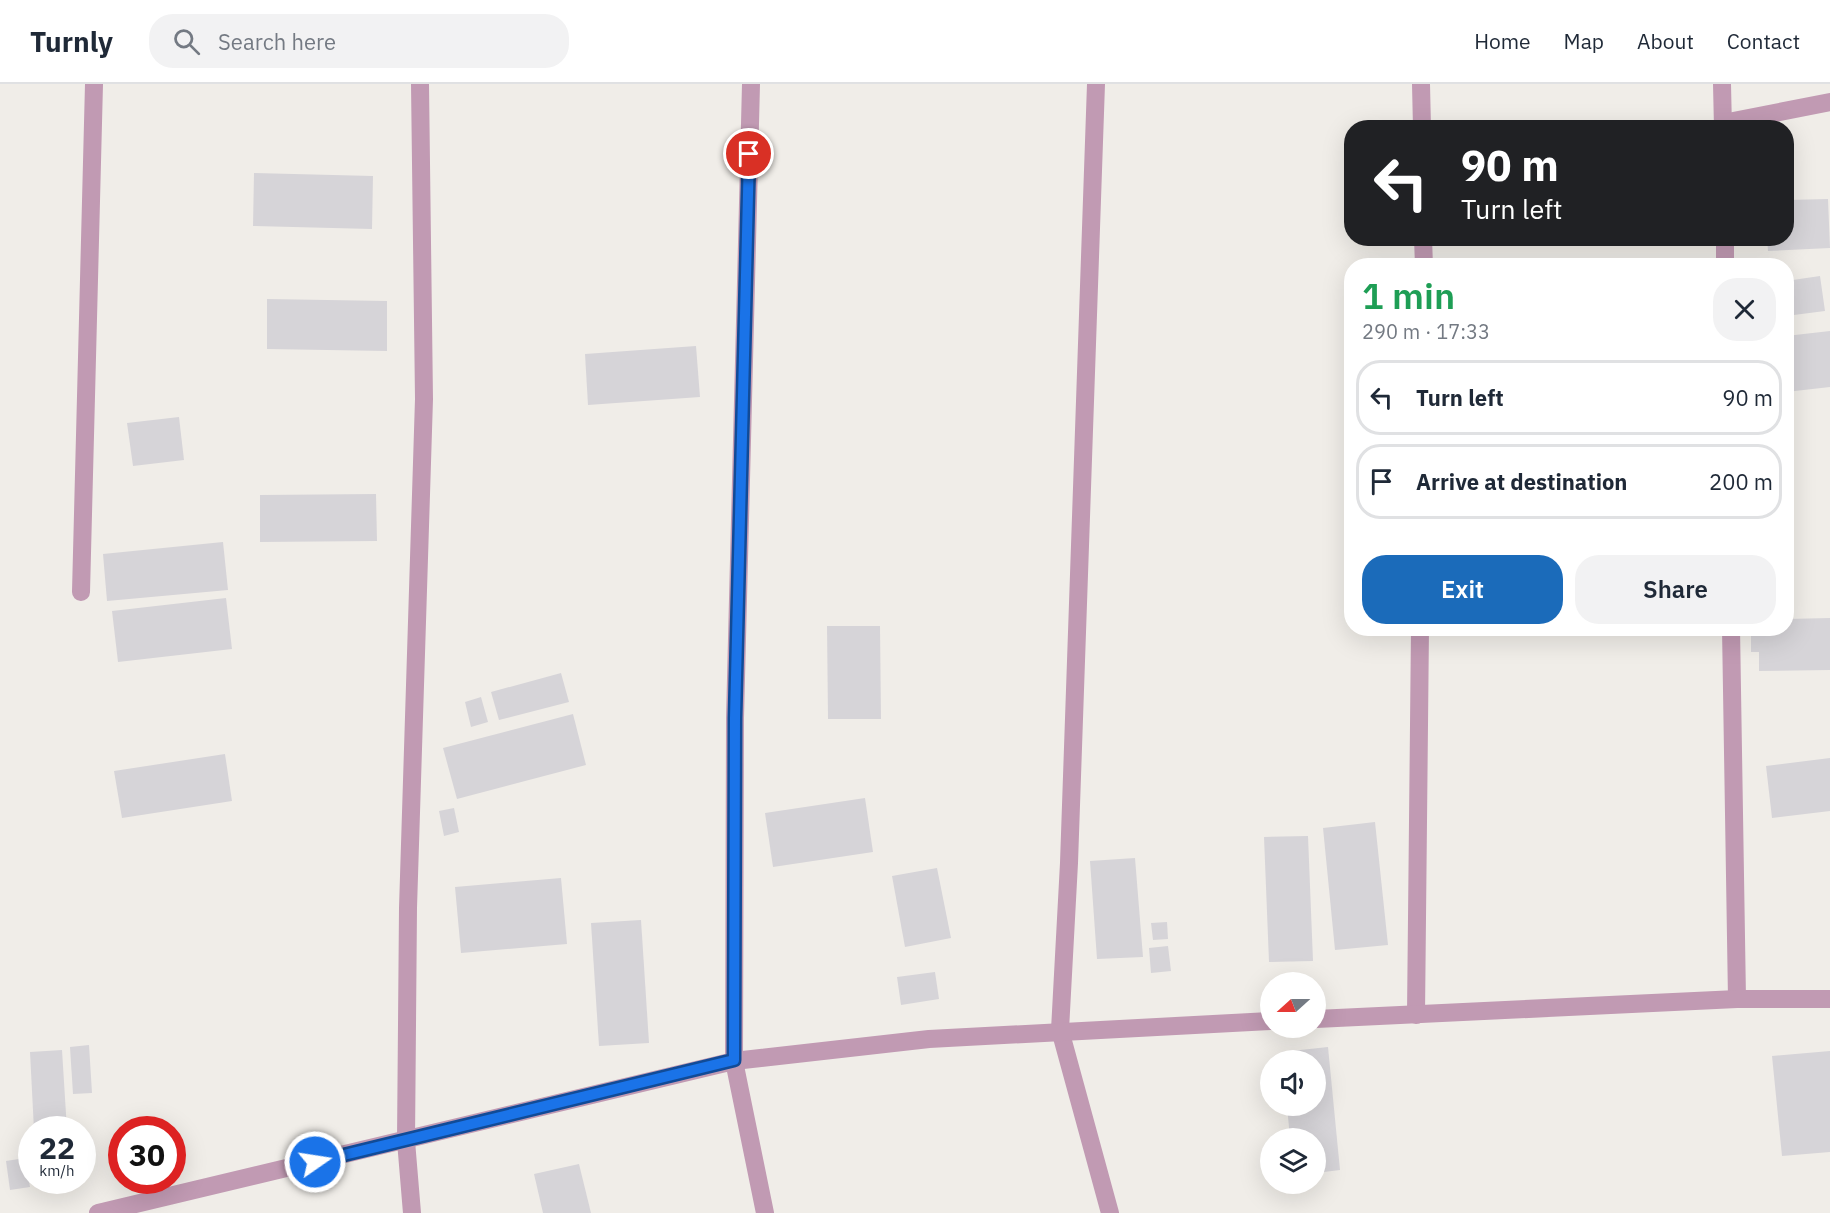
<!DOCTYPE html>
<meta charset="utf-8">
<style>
:root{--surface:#fff;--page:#f2f2f3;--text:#1f2937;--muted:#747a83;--line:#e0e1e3;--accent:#1b6bba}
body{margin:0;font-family:"IBM Plex Sans",sans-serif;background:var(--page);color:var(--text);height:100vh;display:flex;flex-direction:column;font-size:22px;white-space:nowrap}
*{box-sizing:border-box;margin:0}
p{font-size:20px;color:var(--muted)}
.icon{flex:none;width:33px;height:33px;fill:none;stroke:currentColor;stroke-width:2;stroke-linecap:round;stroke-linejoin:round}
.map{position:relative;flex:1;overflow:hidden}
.side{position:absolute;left:1344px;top:174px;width:450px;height:378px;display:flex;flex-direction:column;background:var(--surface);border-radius:24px;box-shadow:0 6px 24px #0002}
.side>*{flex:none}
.guide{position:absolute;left:1344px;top:36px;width:450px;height:126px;border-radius:24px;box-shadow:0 6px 24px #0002;background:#202124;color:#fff;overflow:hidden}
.needle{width:39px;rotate:249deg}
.fabs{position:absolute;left:1260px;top:888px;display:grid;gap:12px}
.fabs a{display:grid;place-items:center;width:66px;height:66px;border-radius:50%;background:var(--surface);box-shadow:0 6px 24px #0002;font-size:30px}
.speed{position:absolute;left:18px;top:1032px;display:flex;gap:12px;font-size:30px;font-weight:700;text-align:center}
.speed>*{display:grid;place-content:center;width:78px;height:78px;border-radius:50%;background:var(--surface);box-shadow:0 6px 24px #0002;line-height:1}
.speed small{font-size:15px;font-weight:400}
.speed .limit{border:9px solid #d22;background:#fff;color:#111}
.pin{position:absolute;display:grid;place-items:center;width:51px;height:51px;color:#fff;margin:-26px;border:3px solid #fff;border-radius:50%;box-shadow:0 2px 6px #0007}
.me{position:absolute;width:66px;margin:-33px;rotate:77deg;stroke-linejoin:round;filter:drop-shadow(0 0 4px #0008)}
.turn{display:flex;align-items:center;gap:21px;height:126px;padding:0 18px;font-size:27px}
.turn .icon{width:78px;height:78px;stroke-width:2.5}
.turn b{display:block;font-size:42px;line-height:51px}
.round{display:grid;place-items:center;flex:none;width:63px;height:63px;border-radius:24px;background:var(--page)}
.headline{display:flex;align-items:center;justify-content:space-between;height:102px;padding:0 18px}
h1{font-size:36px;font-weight:600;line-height:45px;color:#1e9e55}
.primary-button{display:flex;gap:12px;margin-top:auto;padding:12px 18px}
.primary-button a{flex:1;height:69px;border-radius:24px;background:var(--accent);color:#fff;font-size:24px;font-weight:600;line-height:69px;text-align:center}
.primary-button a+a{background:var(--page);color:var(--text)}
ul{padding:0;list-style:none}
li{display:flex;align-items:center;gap:18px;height:75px;margin:0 12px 9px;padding:0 6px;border:3px solid var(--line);border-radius:24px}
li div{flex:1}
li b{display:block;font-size:22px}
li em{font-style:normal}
header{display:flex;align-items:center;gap:36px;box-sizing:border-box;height:84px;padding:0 30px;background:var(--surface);border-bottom:2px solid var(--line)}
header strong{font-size:28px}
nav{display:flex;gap:33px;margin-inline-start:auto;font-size:21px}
.search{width:420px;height:54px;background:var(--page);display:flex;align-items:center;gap:15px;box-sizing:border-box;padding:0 21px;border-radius:24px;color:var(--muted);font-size:22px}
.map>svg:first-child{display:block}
.building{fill:#d6d4d8}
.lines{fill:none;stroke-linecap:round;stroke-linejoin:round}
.street{stroke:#c19ab3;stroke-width:18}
.route-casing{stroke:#114b97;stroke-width:15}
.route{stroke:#1a73e8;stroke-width:10}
</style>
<header>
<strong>Turnly</strong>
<div class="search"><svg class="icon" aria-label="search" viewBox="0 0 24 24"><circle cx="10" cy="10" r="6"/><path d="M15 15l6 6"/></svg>Search here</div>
<nav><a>Home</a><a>Map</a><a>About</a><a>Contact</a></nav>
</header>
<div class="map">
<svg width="1830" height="1129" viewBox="0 0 1830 1129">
<rect width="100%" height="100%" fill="#f0ede8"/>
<g class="building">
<path d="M254 89 373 92 372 145 253 142Z"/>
<path d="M1828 115 1830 164 1768 167 1767 154H1786V116Z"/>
<path d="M1820 192 1825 227 1786 232V197Z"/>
<path d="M267 215 387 217V267L267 265Z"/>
<path d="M1830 247V303L1786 308V252Z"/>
<path d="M696 262 700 313 588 321 585 270Z"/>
<path d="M179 333 184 376 133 382 127 339Z"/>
<path d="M376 410 377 457 260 458V411Z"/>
<path d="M223 458 228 506 107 517 103 470Z"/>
<path d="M226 514 232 565 118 578 112 527Z"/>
<path d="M1830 534V586L1759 587V568H1751V544H1786V535Z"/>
<path d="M827 542H880L881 635H828Z"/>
<path d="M561 589 569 618 499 636 491 608Z"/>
<path d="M481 613 488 638 471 643 465 618Z"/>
<path d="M573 630 586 681 457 715 443 664Z"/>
<path d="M225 670 232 717 122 734 114 687Z"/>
<path d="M1830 674V727L1772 734 1766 682Z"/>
<path d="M865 714 873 768 773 783 765 729Z"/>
<path d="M454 724 459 748 444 752 439 727Z"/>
<path d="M1375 738 1388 861 1335 866 1323 744Z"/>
<path d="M1308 752 1313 877 1269 878 1264 753Z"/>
<path d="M1135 774 1143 873 1097 875 1090 777Z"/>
<path d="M937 784 951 854 905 863 892 792Z"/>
<path d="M561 794 567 860 461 869 455 803Z"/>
<path d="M641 836 649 959 599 962 591 839Z"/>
<path d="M1167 838 1168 855 1153 856 1151 839Z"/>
<path d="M1168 862 1171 887 1151 889 1149 864Z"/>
<path d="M935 888 939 915 901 921 897 893Z"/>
<path d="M89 961 92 1009 73 1010 70 963Z"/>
<path d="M1328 963 1340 1086 1316 1089V1054H1290L1287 1022H1316V976H1283L1282 968Z"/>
<path d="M62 966 67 1046H34L30 968Z"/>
<path d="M1830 967V1068L1782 1072 1772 972Z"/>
<path d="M25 1074 30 1103 10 1106 6 1077Z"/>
<path d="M579 1080 591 1129H543L534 1090Z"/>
</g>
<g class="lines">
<g class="street">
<path d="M751 0 735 634 734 977 765 1129"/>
<path d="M1096 0 1069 779 1060 946 1110 1129"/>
<path d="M1421 0 1422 44"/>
<path d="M1722 0 1723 44"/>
<path d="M1723 39 1830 18"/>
<path d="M1423 154 1424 182"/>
<path d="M1725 154V182"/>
<path d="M81 508 94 0"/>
<path d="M1731 544 1737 915"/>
<path d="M1416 931 1420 544"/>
<path d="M1316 935 1737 915H1830"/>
<path d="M98 1129 734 977 929 955 1270 937"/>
<path d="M412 1129 406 1057 408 824 424 315 420 0"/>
</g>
</g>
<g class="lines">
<g class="route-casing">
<path id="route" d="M315 1078 734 976 735 634 749 70"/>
</g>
<use href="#route" class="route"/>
</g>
</svg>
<div class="fabs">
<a><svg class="needle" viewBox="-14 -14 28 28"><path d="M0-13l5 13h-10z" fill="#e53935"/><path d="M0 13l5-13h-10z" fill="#747a83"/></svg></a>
<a><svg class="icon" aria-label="sound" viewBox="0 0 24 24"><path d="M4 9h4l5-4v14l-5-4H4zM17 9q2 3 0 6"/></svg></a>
<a><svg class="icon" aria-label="layers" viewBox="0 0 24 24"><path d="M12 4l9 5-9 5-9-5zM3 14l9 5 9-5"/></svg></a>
</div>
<div class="speed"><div>22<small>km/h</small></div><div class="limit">30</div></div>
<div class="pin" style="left:749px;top:70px;background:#d93025"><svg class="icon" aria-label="arrive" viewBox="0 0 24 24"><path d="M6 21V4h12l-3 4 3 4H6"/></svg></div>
<svg class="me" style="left:315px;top:1078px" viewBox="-20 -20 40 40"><circle r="17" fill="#1a73e8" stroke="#fff" stroke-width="3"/><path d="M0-11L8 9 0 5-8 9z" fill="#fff"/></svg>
<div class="guide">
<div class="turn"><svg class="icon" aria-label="left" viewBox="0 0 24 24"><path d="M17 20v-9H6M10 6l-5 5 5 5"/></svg><div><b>90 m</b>Turn left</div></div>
</div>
<section class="side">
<div class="headline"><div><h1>1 min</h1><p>290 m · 17:33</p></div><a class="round"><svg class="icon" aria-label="close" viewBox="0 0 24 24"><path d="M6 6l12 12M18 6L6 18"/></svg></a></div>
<ul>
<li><svg class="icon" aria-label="left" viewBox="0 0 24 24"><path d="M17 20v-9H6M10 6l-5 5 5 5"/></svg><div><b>Turn left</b></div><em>90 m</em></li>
<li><svg class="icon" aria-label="arrive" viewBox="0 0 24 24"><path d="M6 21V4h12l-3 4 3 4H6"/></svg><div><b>Arrive at destination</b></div><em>200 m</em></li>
</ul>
<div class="primary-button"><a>Exit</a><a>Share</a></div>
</section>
</div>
